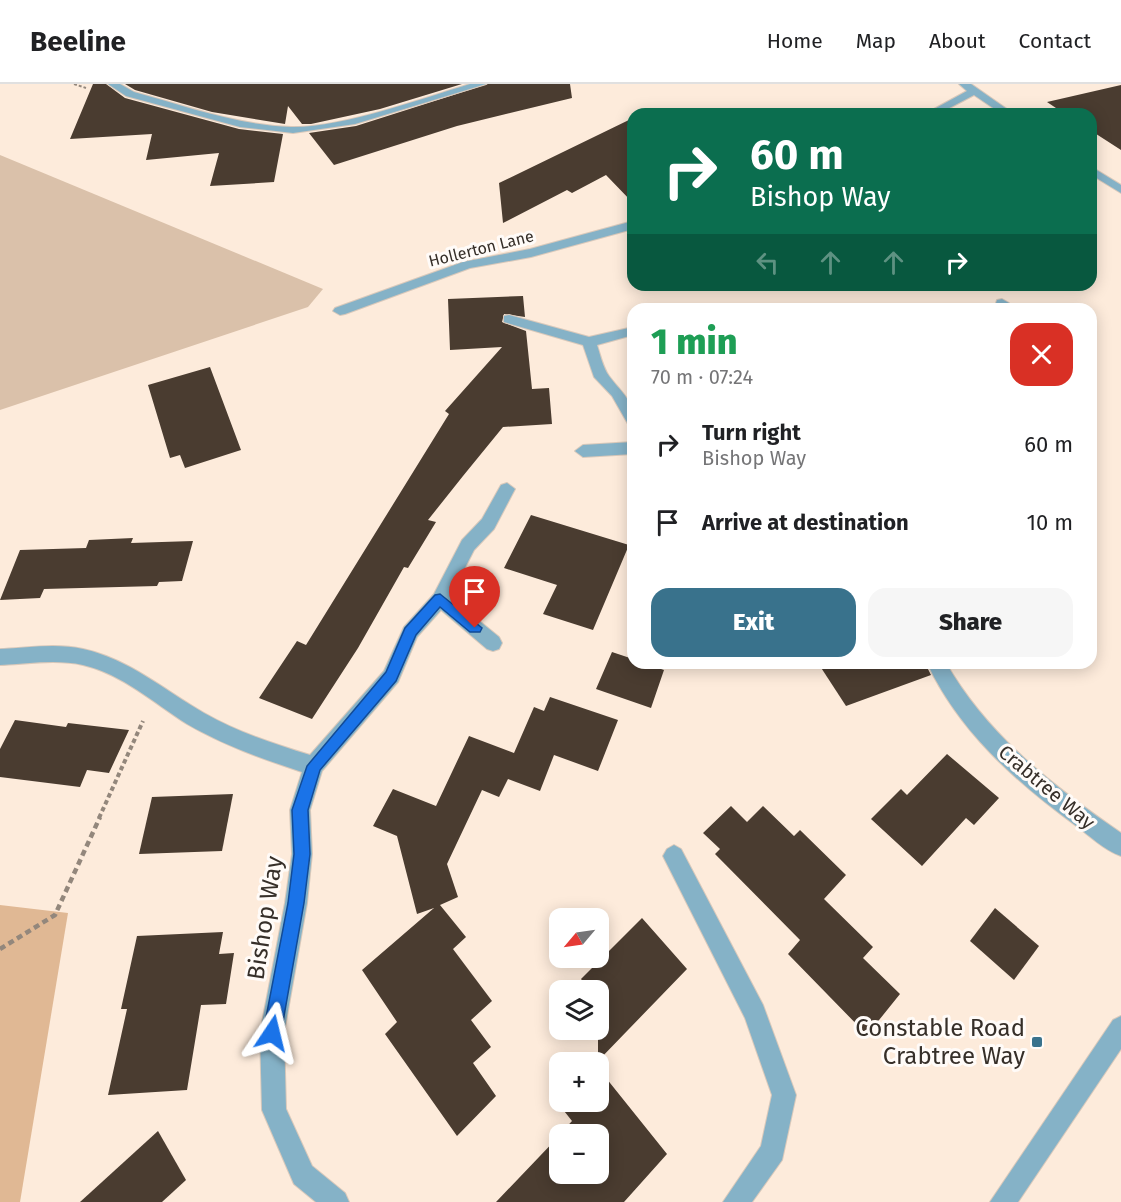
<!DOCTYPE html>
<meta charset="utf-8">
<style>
:root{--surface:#fff;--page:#f6f6f6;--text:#202124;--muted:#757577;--line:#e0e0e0;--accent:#39728c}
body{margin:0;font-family:"Fira Sans",sans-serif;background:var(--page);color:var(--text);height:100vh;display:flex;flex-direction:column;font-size:22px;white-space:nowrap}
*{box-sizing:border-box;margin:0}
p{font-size:20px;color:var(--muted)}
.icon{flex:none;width:33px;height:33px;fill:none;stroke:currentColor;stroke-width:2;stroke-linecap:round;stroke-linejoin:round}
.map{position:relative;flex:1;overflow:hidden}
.details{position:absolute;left:627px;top:219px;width:470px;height:366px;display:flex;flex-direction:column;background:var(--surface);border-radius:18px;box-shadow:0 3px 15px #0003}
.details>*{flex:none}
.hud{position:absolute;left:627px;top:24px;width:470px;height:183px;border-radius:18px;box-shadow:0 3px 15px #0003;background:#0b6e4f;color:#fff;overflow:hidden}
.needle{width:39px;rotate:241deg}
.buttons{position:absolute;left:549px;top:824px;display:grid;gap:12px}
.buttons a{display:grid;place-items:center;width:60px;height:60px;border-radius:12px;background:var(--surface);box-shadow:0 3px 15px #0003;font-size:30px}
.pin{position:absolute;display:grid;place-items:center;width:51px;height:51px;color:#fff;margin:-62px -26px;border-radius:50% 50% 50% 0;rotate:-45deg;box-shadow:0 0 6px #0007}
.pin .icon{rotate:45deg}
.me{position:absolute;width:66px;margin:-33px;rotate:10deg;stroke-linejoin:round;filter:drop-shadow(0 0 4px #0008)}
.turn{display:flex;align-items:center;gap:21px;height:126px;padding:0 24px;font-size:27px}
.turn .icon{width:78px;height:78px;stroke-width:2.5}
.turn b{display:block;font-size:42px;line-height:51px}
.lanes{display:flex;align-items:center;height:57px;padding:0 24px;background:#0003;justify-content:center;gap:30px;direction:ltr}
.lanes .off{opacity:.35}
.round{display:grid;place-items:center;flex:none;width:63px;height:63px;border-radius:18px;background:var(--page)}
.overview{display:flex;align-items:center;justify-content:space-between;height:102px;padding:0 24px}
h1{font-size:36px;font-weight:800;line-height:45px;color:#1e9e55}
.action{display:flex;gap:12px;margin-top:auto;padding:12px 24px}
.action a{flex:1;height:69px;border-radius:18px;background:var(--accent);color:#fff;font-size:24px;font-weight:800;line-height:69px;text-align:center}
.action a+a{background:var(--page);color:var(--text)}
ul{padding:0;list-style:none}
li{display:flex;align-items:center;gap:18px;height:78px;padding:0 24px}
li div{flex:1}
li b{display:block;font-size:22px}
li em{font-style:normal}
header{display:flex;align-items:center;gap:36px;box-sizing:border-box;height:84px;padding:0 30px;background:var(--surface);border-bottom:2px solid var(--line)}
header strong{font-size:28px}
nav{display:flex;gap:33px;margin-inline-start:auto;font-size:21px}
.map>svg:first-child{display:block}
.green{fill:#dac1aa}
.forest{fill:#e0b894}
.building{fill:#4a3c30}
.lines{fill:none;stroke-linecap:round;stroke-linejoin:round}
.minor-casing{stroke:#d9c9bb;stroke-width:2}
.path-far2{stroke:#93877c;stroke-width:2;stroke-dasharray:3 2;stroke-linecap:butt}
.path-far1{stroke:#93877c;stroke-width:4;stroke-dasharray:4.5 3;stroke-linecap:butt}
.path{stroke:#93877c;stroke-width:4.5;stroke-dasharray:6 4;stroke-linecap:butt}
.minor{fill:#85b2c7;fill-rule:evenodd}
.route{fill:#1a73e8;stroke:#114b97;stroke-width:1.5}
.poi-dot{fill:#39728c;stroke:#fffbf8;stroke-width:2}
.labels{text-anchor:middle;stroke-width:6;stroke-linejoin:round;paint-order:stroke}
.far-street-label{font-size:16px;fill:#362f29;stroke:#fffbf8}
.street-label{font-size:20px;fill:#362f29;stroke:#fffbf8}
.near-street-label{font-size:24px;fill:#362f29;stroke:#fffbf8}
.near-poi-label{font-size:24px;fill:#362f29;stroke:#fffbf8;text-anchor:end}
</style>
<header>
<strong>Beeline</strong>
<nav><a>Home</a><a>Map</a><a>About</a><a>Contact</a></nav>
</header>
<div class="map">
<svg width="1121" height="1118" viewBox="0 0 1121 1118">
<rect width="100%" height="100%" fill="#fdebdb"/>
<path class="green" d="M0 71 323 205 308 223 0 326Z"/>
<path class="forest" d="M0 821 68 829 20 1118H0Z"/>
<g class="building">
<path d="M93 0H106L125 14 239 45 283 50 274 98 210 102 219 69 146 76 152 50 70 55Z"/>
<path d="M125 0H462L380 25 311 40H302L288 22 285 40 212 28 135 6Z"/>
<path d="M488 0H570L572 14 457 42 334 81 309 49 356 42Z"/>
<path d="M1121 1V66L1090 46V30H1065L1047 18Z"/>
<path d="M633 34V119L606 91 572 109 567 106 503 139 499 99Z"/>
<path d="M523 212 525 233 504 230 502 238 526 247 532 305 549 304 552 340 503 343 463 392 428 436 436 438 408 484 404 483 358 564 312 635 259 614 297 557 306 561 449 330 445 327 502 263 450 266 448 215Z"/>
<path d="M210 283 241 366 185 384 180 371 170 374 148 301Z"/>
<path d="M531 431 629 461 593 546 543 530 557 501 504 484Z"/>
<path d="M133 454 131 459 193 457 182 497 159 498 157 502 44 505 40 514 0 516 20 466 86 464 89 456Z"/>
<path d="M612 568 633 575V579H643L664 586 651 624 596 605Z"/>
<path d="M818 579H925L931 591 846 622Z"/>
<path d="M550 613 618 636 598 687 554 671 540 707 508 695 499 713 482 706 447 780 458 813 440 821 466 853 453 865 492 917 471 936 491 963 473 979 496 1012 457 1052 385 950 397 938 362 886 434 824 417 830 397 752 373 742 393 705 436 722 469 652 514 669 534 623 544 627Z"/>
<path d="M15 636 66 643 68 639 129 646 109 689 87 686 80 703 0 693V665Z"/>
<path d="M947 670 999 714 974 741 966 734 922 782 871 735 901 705 907 711Z"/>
<path d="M233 710 222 767 139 770 152 713Z"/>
<path d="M731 722 747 738 763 722 794 752 800 746 846 791 824 815 873 863 863 874 900 910 867 951 788 870 800 856 715 770 720 765 703 749Z"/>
<path d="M995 824 1039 862 1014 896 970 857Z"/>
<path d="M642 834 687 885 598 977V906H590L581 895Z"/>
<path d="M223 848 219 870 234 869 226 920 201 921 187 1006 108 1011 127 925H121L137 852Z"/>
<path d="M598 984 667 1070 624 1118H496L560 1051V1089H598V1050H560L572 1037 557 1018 560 1016 598 1017Z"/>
<path d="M158 1047 186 1096 162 1118H80Z"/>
</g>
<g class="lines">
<g class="minor-casing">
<g id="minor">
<path d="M108 0H120L134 8C185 22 237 41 291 43 342 44 420 15 470 0H486L355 40 293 49 240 43 126 12Z"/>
<path d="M959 0H971L1014 30H1002L974 11 938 30H925L967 7Z"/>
<path d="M1090 82 1121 101V109L1090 90Z"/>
<path d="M633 137V145L531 173 470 184 345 230 340 231 333 227 335 224 463 178 530 165Z"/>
<path d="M1002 215 1009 219 1008 225H994L997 216Z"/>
<path d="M509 231 589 253 633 243V251L597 261C600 270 603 284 609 292 624 312 633 314 633 341L628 340 612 312 594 293 583 261 504 238V232Z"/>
<path d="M633 358V370L583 373 575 367 583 361Z"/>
<path d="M507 399 515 405 494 445 474 466 450 513 499 553 502 559 499 565 493 567 487 565 441 526 417 553 398 598 322 687 310 726 312 770 307 819 284 949 286 1025 312 1082 345 1109 349 1118H316L294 1100 262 1026 260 949 285 819 292 770 290 726 302 688C263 675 223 661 187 640 154 619 122 590 83 581 56 575 27 580 0 581V565C27 564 56 559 83 565 129 575 164 606 204 629 237 648 274 660 310 671L384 587 404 543 434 510 462 456 482 435 501 401Z"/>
<path d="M927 579H946C988 652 1053 702 1121 749V772C1104 766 1090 752 1075 741 1015 697 959 647 927 579Z"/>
<path d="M674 761 681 765 763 921 796 1011 782 1076 752 1118H723L761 1062 772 1011 745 934 663 772 667 765Z"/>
<path d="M1121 932V965L1018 1118H990L1113 936Z"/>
</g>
</g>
<path class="path-far2" d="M74 0 86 4"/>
<path class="path-far1" d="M99 734 143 637"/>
<path class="path" d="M0 865 55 831 100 733"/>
<use href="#minor" class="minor"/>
</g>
<path class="route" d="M440 510 482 544 480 548H470L440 523 416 551 396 597 320 686 308 726 310 770 304 819 281 949 279 956 272 958 266 956 263 949 288 819 294 770 292 726 307 682 386 588 405 544 435 511Z"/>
<rect class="poi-dot" x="1031" y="952" width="12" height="12" rx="3"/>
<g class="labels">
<g class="far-street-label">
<text transform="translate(481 164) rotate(-14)" y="6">Hollerton Lane</text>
</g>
<g class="street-label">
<text transform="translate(1047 703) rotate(40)" y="7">Crabtree Way</text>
</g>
<g class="near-street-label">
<text transform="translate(265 834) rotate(-81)" y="8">Bishop Way</text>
</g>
<g class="near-poi-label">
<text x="1025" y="952">Constable Road<tspan x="1025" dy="28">Crabtree Way</tspan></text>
</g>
</g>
</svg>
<div class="buttons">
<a><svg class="needle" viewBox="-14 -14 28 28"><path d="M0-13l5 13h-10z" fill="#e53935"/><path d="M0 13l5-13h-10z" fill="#757577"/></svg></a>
<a><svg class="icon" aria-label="layers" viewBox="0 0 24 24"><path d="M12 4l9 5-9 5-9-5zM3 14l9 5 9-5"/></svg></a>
<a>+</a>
<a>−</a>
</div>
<div class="pin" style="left:475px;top:544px;background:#d93025"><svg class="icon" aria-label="arrive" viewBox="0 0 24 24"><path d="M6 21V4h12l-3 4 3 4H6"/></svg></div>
<svg class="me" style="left:272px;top:949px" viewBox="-20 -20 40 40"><path d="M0-17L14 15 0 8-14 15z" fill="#1a73e8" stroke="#fff" stroke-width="4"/></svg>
<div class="hud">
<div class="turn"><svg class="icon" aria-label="right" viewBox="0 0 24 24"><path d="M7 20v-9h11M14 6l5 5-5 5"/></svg><div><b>60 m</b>Bishop Way</div></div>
<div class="lanes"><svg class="icon off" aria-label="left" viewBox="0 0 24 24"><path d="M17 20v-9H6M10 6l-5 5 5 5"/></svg><svg class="icon off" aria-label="ahead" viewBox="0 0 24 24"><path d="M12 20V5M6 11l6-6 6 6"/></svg><svg class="icon off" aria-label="ahead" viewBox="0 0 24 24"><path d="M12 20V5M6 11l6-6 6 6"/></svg><svg class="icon" aria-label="right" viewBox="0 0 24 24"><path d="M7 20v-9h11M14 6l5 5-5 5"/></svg></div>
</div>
<section class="details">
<div class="overview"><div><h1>1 min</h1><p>70 m · 07:24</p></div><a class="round" style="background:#d93025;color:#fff"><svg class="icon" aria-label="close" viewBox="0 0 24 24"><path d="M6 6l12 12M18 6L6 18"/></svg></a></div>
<ul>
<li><svg class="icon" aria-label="right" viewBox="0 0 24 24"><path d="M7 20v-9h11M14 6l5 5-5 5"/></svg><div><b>Turn right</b><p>Bishop Way</p></div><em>60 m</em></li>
<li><svg class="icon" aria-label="arrive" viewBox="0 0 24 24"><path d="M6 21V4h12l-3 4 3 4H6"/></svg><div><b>Arrive at destination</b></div><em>10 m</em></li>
</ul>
<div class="action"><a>Exit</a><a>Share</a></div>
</section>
</div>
